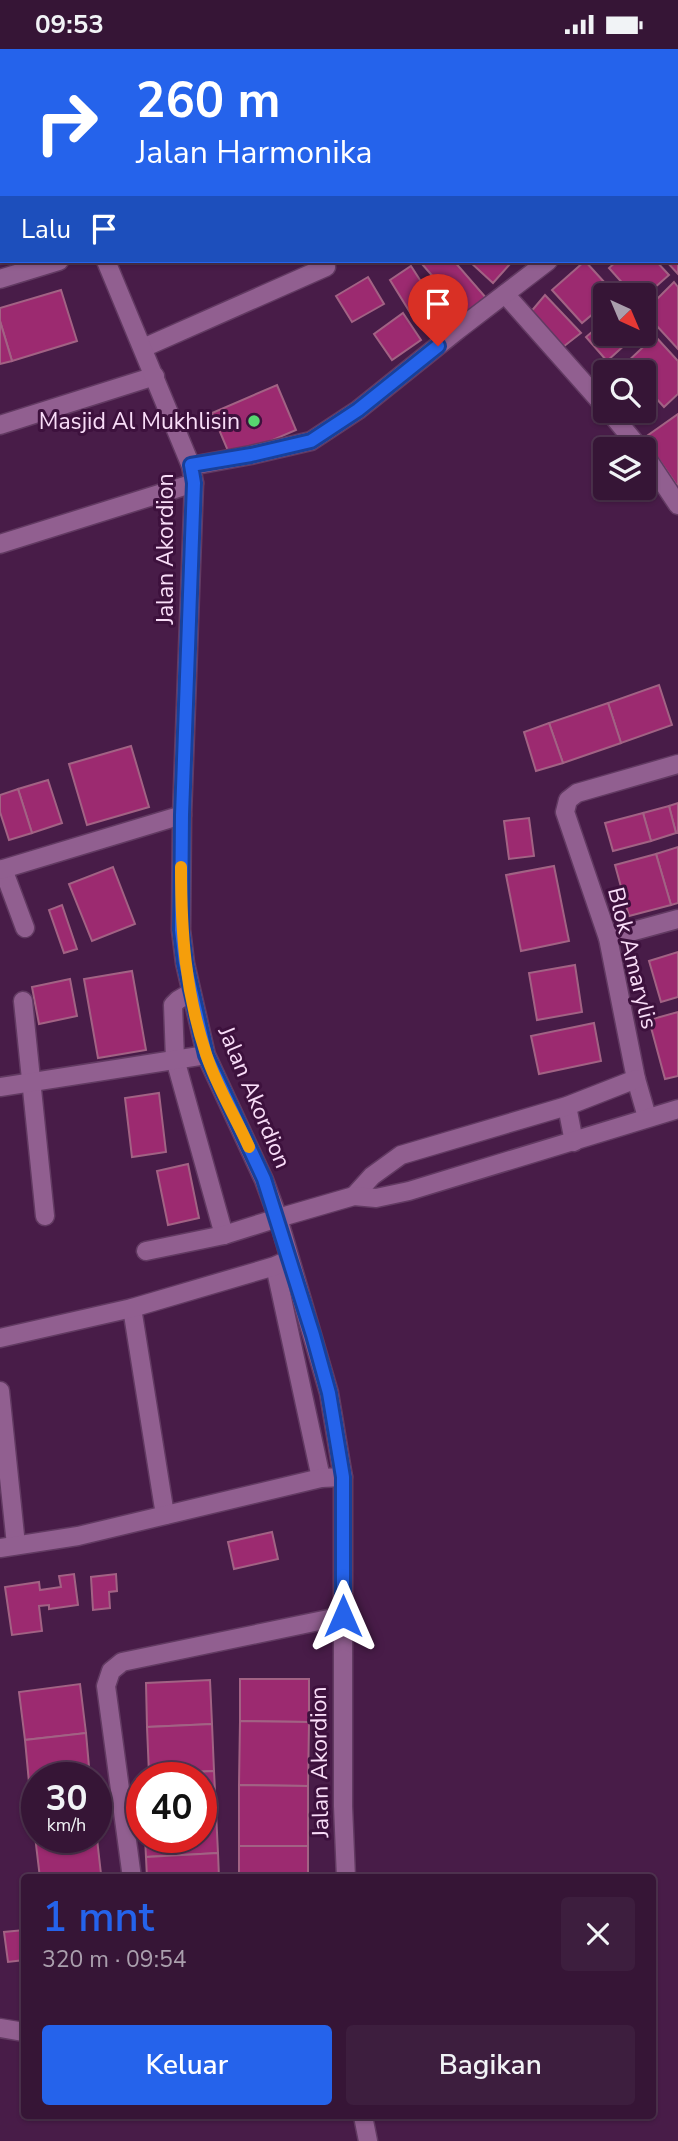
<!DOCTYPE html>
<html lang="id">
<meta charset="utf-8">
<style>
:root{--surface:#361536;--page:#3d1e3e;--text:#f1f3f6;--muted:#aa9fad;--line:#503451;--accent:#2563eb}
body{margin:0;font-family:"Nunito Sans",sans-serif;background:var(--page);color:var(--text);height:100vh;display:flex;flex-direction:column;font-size:26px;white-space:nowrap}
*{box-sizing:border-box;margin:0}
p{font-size:23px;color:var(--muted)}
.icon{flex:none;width:38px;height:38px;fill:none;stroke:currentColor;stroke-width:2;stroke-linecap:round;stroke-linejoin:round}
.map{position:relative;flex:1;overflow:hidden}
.details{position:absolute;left:21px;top:1825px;width:635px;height:245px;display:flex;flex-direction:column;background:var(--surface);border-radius:7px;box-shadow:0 2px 5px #0004,0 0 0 2px var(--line)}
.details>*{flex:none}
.hud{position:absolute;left:0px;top:0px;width:679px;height:214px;box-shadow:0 2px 5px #0004,0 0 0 2px var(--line);background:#2563eb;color:#fff;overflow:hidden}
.needle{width:46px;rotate:136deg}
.fabs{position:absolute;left:593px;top:234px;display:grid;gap:14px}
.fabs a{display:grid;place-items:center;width:63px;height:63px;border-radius:7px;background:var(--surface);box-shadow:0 2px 5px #0004,0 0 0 2px var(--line);font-size:35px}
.speed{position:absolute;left:21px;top:1713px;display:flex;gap:14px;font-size:35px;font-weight:700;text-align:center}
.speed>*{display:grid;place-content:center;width:91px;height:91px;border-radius:50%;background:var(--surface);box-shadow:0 2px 5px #0004,0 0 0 2px var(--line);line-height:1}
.speed small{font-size:18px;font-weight:400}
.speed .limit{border:10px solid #d22;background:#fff;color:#111}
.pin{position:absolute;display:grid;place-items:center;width:60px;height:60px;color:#fff;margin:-72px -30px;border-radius:50% 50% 50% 0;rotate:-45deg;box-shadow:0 0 7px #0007}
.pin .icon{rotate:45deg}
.me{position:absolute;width:77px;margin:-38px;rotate:0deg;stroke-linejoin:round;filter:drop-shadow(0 0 5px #0008)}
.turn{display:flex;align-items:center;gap:24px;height:147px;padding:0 21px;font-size:32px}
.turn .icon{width:91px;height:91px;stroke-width:2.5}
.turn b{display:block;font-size:49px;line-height:60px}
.then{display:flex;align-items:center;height:66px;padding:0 21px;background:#0003;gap:14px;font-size:26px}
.round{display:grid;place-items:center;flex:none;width:74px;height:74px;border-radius:7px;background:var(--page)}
.overview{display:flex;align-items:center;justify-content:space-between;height:119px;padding:0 21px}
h1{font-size:42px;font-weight:600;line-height:52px;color:var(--accent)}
.button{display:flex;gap:14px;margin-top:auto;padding:14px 21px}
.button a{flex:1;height:80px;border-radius:7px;background:var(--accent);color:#fff;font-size:28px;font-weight:600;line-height:80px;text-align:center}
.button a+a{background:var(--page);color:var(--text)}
.status{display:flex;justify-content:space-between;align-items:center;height:49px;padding:0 35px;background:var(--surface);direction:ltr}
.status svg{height:19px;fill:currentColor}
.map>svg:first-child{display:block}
.building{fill:#9c2a70;stroke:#a26284;stroke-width:2}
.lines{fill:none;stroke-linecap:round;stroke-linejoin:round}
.lane-casing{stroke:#623a62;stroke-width:21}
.street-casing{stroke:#623a62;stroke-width:21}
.secondary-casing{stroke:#623a62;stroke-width:21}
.lane{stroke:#915f90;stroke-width:18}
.street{stroke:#915f90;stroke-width:18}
.secondary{stroke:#915f90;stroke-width:18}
.route-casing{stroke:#184099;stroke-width:18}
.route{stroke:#2563eb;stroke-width:12}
.slow{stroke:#f59e0b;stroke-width:12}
.poi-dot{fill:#57d670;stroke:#3d113d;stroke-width:2.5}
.labels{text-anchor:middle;stroke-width:6;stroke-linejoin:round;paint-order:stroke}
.poi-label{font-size:23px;fill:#f9ddf8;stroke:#3d113d;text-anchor:end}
.street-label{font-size:23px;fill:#f9ddf8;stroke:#3d113d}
</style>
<div class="status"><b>09:53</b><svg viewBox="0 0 49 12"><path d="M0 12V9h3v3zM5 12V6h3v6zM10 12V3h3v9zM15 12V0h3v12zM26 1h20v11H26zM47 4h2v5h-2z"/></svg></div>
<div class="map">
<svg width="678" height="2092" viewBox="0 0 678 2092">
<rect width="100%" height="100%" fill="#481c48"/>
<g class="building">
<path d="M0 138H2L0 195Z"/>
<path d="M678 178V225L666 212H677Z"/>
<path d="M425 212H454L487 250 468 268 422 215Z"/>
<path d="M469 212H507L510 215 493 234Z"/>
<path d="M585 212 615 245 606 247V254L582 274 552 241Z"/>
<path d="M617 212H656L669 226 644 248 634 247 609 219Z"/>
<path d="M411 217 438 259 416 273 390 231Z"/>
<path d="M368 228 384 255 352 273 336 247Z"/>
<path d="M674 233 678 238V300L644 263Z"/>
<path d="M61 241 77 292 12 312 0 272V259Z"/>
<path d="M545 246 581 284 563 298 529 265Z"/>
<path d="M403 264 421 291 392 311 374 285Z"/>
<path d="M606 271V285H637L607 312 586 288Z"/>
<path d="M0 272 12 312 0 315Z"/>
<path d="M655 287 678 312V345L664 358 644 336V324H633L625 315Z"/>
<path d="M277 336 296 381 231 409 212 364Z"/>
<path d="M678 365V438L644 389Z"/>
<path d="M659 636 672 676 621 694 608 654Z"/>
<path d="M608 654 621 694 563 714 549 674Z"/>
<path d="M549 674 563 714 536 722 524 683Z"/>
<path d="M131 697 149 758 87 776 69 715Z"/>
<path d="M48 731 62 774 32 784 18 740Z"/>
<path d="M18 740 32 784 9 791 0 763V746Z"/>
<path d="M678 754V784H676L669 757Z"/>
<path d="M669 757 676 784 651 792 643 764Z"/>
<path d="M643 764 651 792 613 802 605 774Z"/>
<path d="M529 769 534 807 509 810 504 772Z"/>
<path d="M678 798V854L671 856 656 805Z"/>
<path d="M656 805 671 856 629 867 615 816Z"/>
<path d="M554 817 569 892 521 902 506 826Z"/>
<path d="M113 818 135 875 92 892 69 835Z"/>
<path d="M62 856 77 900 64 904 49 861Z"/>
<path d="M678 903V948L661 953 649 912Z"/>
<path d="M575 916 582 963 537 971 529 924Z"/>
<path d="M132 922 146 1001 98 1009 84 930Z"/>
<path d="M70 930 77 967 39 975 32 938Z"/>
<path d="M678 963V1027L665 1030 649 971Z"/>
<path d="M594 974 601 1012 539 1025 531 987Z"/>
<path d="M159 1044 166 1103 132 1108 125 1049Z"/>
<path d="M188 1115 199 1169 168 1176 157 1122Z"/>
<path d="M272 1483 278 1510 234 1520 228 1493Z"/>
<path d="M74 1525 78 1556 49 1560V1556L39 1557 42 1582 12 1586 5 1538 39 1533 40 1541 61 1538 59 1527Z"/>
<path d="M116 1525 117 1542 109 1543 110 1559 93 1561 91 1528Z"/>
<path d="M240 1630H309V1673L240 1672Z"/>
<path d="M210 1631 212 1675 147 1678 146 1634Z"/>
<path d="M80 1635 86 1684 25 1691 19 1643Z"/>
<path d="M240 1672 309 1673 308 1737 239 1736Z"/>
<path d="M212 1675 214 1722 149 1725 147 1678Z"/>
<path d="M86 1684 90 1729H37V1743L30 1744 25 1691Z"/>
<path d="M214 1722 216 1763 201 1764V1729H149V1725Z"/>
<path d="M239 1736 308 1737V1797H239Z"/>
<path d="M37 1743V1786L35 1787 30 1744Z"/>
<path d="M216 1763 218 1804 146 1808 145 1788H201V1764Z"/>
<path d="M96 1781 101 1825 40 1829 35 1787 37 1788H96Z"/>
<rect x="239" y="1797" width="69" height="32"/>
<path d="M218 1804 219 1829H147L146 1808Z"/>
<path d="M24 1881V1911L8 1913 4 1883Z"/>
</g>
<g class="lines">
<g class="lane-casing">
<g id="lane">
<path d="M190 944 178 951 173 956 175 1010 224 1186"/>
<path d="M146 1202 224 1186 278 1169"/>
</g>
</g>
<g class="street-casing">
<g id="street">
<path d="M569 0 571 2"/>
<path d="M130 2 135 0"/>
<path d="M0 36H2"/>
<path d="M677 132 678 133"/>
<path d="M0 230 59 212"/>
<path d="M505 245 606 359"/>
<path d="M143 299 326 218"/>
<path d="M609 362 641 401"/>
<path d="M0 376 155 327"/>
<path d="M644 405 678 456"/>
<path d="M191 417 251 406 311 392 358 361 459 280 548 212"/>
<path d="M0 495 194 434"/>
<path d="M3 820 25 879"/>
<path d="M0 821 182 766"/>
<path d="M608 889 678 870"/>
<path d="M23 952 45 1167"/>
<path d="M0 1038 206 1006"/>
<path d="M567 1057 574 1093"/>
<path d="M647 1068 636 1030 608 889 565 763 568 751 577 744 678 715"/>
<path d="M354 1147 372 1127 401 1106 567 1057 636 1030"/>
<path d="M278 1169 354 1147 376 1149 409 1142 678 1060"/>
<path d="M275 1217 321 1429"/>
<path d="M132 1259 165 1466"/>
<path d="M0 1289 132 1259 275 1217 288 1211"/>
<path d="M0 1342 16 1496"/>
<path d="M0 1499 78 1487 321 1429 343 1428"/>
<path d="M132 1829 106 1637 111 1622 122 1613 343 1567"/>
</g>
</g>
<g class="secondary-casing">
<g id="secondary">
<path d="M23 0 24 2"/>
<path d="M106 212 191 417 194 434 182 766 181 881 185 914 206 1006 264 1131 278 1169 329 1344 343 1428V1757L346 1829"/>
<path d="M0 1979 24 1983"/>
<path d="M363 2067 368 2092"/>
</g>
</g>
<use href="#lane" class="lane"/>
<use href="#street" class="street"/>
<use href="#secondary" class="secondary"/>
</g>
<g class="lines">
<g class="route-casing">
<path id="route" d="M343 1567V1428L329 1344 313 1286 264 1130 206 1006 185 914 181 881 182 766 194 434 191 416 251 406 311 392 358 361 438 297"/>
</g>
<use href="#route" class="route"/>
<path class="slow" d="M181 818C181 884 185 941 206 1005 216 1036 235 1067 249 1098"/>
</g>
<circle class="poi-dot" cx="254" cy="372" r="7"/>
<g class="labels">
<g class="poi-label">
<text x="240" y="380">Masjid Al Mukhlisin</text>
</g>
<g class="street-label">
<text transform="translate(165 500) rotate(-90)" y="8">Jalan Akordion</text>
<text transform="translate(633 909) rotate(76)" y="8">Blok Amarylis</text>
<text transform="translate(255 1048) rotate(67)" y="8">Jalan Akordion</text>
<text transform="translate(319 1713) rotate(-91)" y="8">Jalan Akordion</text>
</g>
</g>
</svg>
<div class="fabs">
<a><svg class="needle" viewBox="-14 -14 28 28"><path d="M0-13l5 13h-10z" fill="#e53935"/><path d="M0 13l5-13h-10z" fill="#aa9fad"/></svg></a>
<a><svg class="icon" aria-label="search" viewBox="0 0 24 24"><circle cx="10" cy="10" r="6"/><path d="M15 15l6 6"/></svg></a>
<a><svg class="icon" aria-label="layers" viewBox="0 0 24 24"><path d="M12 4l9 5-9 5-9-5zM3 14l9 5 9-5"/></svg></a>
</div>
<div class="speed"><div>30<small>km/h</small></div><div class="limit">40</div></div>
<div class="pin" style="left:438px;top:297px;background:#d93025"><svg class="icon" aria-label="arrive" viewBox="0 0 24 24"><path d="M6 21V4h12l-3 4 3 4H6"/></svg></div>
<svg class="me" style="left:343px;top:1567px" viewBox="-20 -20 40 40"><path d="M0-17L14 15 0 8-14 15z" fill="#2563eb" stroke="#fff" stroke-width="4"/></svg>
<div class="hud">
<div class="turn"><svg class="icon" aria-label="right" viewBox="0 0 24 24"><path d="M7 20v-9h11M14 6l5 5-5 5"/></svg><div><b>260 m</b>Jalan Harmonika</div></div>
<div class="then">Lalu<svg class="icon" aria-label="arrive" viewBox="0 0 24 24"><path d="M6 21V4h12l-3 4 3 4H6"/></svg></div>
</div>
<section class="details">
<div class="overview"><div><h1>1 mnt</h1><p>320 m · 09:54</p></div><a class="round"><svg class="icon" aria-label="close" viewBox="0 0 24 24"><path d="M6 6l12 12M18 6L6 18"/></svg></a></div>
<div class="button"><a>Keluar</a><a>Bagikan</a></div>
</section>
</div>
